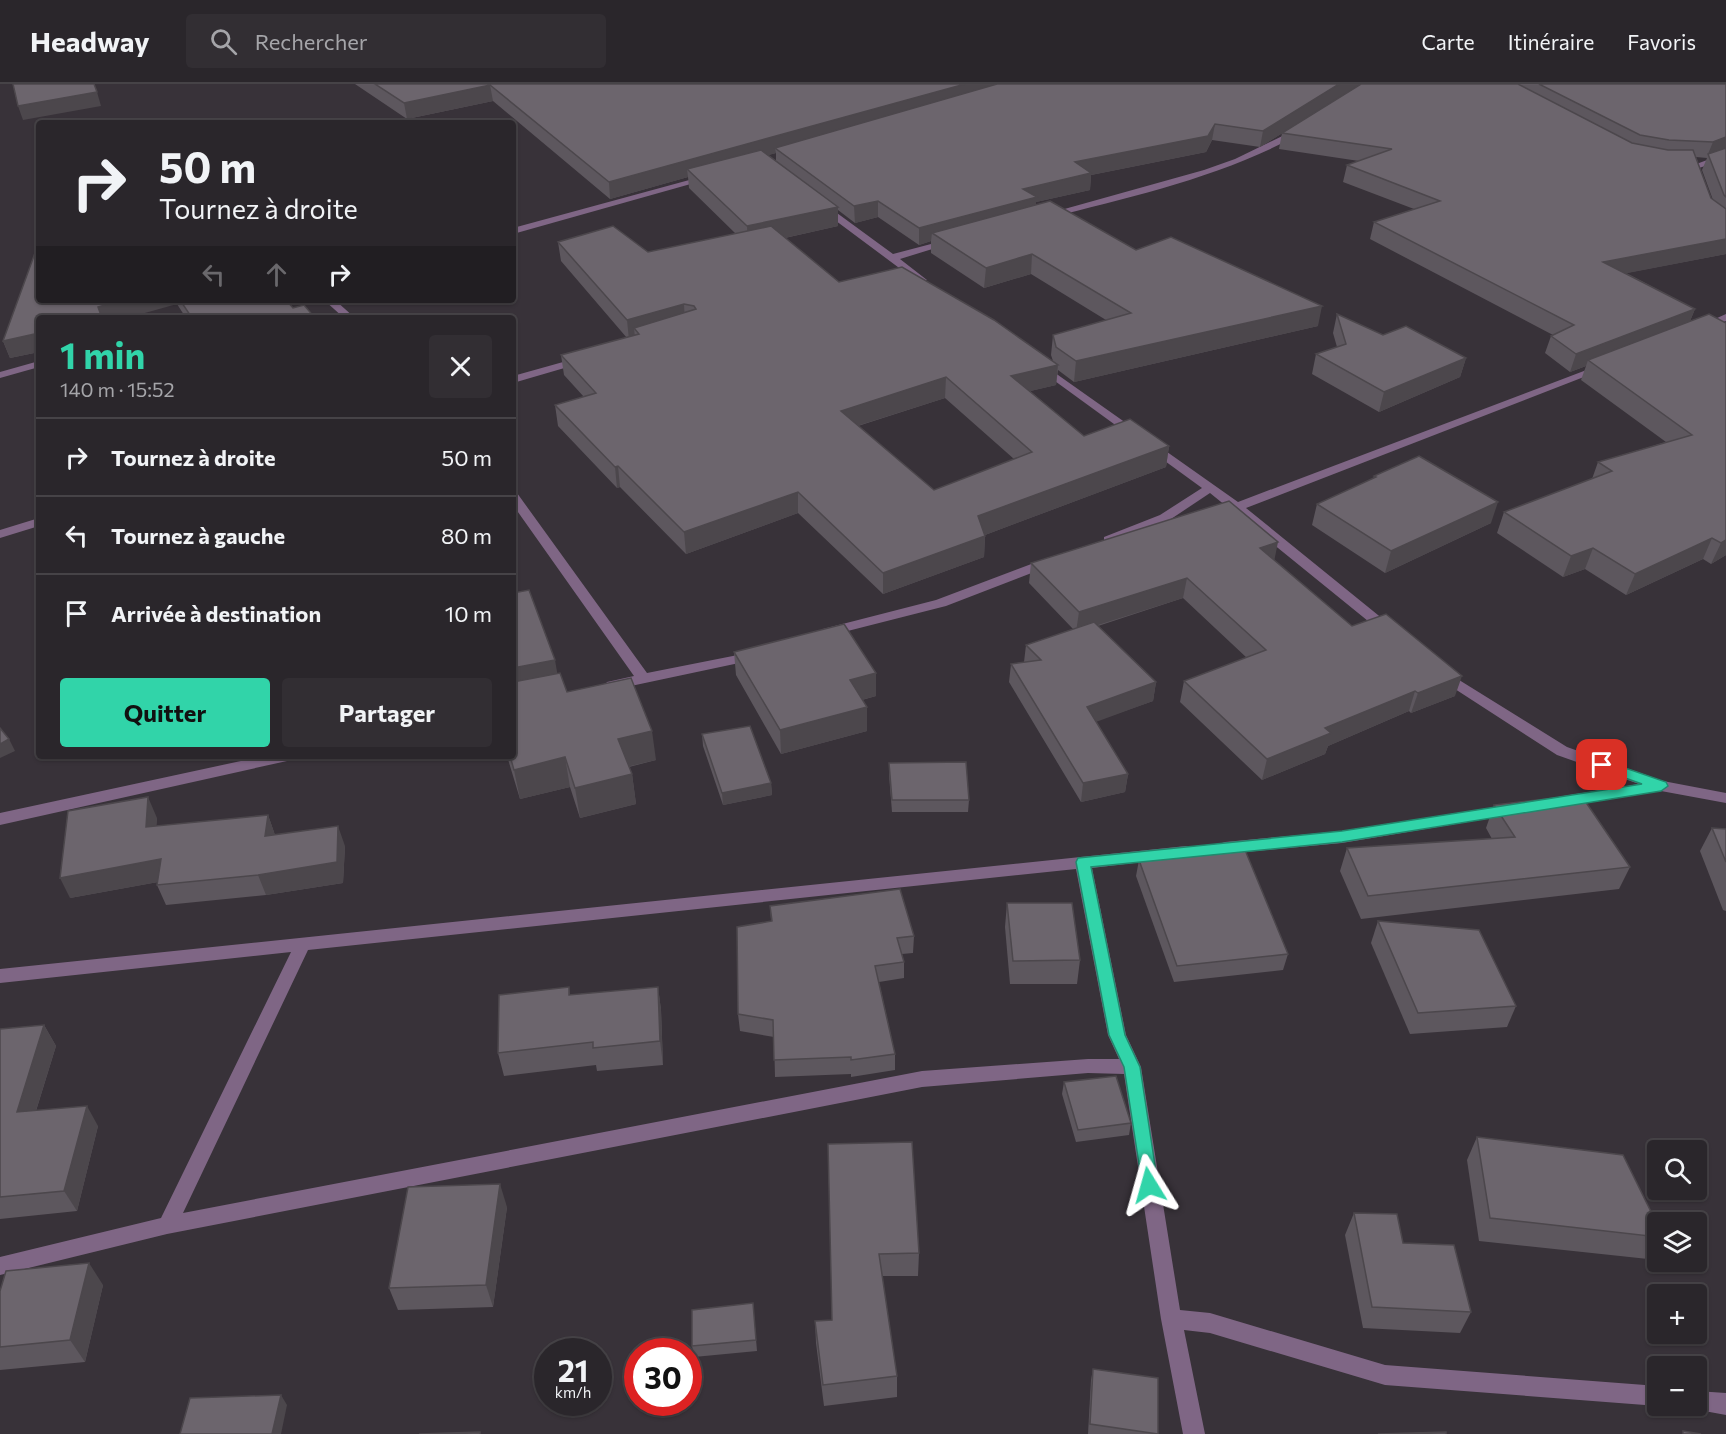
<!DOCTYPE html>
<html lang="fr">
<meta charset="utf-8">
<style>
:root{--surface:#2a262b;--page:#322e33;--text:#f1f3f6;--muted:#a5a5a9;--line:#464347;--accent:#31d4a9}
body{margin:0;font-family:Commissioner,sans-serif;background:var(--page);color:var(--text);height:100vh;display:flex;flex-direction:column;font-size:22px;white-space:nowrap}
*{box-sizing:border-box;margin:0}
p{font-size:20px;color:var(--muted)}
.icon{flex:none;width:33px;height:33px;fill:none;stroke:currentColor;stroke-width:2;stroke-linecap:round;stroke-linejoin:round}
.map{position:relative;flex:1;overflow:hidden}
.panel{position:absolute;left:36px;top:231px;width:480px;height:444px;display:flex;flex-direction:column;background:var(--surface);border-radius:6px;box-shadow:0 2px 4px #0004,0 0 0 2px var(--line)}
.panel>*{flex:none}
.guide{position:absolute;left:36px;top:36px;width:480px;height:183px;border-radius:6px;box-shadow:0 2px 4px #0004,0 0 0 2px var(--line);background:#2a262b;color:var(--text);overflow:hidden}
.controls{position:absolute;left:1647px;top:1056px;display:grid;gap:12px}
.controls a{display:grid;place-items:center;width:60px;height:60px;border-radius:6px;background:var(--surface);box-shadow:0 2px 4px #0004,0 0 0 2px var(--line);font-size:30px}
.speed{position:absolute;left:534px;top:1254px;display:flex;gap:12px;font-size:30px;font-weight:700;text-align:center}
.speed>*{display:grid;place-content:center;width:78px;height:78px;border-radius:50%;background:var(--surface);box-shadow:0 2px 4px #0004,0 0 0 2px var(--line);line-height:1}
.speed small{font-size:15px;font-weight:400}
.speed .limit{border:9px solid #d22;background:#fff;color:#111}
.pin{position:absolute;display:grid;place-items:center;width:51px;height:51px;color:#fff;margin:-26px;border-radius:12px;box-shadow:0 3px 9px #0006}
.me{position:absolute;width:66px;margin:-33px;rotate:352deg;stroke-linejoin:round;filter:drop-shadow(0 0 4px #0008)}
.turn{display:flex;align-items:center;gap:21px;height:126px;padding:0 24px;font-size:27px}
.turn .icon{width:78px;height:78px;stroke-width:2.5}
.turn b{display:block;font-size:42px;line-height:51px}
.lanes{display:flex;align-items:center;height:57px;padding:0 24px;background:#0003;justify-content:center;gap:30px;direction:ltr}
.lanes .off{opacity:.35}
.round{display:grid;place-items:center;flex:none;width:63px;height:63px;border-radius:6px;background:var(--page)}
.head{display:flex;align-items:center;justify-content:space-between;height:102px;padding:0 24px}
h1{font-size:36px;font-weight:700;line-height:45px;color:var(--accent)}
.cta{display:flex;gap:12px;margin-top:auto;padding:12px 24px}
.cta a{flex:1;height:69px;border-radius:6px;background:var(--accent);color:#111;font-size:24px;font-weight:700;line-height:69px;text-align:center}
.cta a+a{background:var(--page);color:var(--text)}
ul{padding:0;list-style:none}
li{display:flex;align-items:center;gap:18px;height:78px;padding:0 24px;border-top:2px solid var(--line)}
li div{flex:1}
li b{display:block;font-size:22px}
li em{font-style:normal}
header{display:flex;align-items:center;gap:36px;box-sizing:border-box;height:84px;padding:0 30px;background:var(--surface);border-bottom:2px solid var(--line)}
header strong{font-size:28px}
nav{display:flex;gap:33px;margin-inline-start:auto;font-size:21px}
.search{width:420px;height:54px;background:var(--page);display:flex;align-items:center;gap:15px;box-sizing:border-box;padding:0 21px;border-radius:6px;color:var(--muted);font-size:22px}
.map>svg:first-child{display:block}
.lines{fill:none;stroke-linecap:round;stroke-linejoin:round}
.minor{fill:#7f6685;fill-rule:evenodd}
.wall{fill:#5d575e;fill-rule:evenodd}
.shaded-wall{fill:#4c474c}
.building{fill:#6c656d;stroke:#4c474c;stroke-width:1.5;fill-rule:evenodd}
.route{fill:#31d4a9;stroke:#208a6e;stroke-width:1.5}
</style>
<header>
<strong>Headway</strong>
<div class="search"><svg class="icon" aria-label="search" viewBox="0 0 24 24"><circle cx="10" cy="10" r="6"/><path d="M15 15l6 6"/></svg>Rechercher</div>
<nav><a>Carte</a><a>Itinéraire</a><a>Favoris</a></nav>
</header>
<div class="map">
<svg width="1726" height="1350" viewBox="0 0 1726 1350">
<rect width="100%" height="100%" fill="#383239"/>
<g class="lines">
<g class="minor">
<path d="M1297 45 1301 48 1300 50C1221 93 1134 112 1048 134L1043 131 1204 86 1235 75Z"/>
<path d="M1726 69V75L1699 84 1704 98 1696 100 1691 82Z"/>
<path d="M704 92 712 94 513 150V144Z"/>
<path d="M820 121H826L893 170 950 155 955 158 900 175 927 196 918 198 820 125Z"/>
<path d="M324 216H335L355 234H344Z"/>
<path d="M1726 230V237L1702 246 1697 243Z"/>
<path d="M581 273 585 274V278L513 299V292Z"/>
<path d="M39 277V283L0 294V288Z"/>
<path d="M1041 279 1238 418 1597 282H1605L1607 284 1246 424 1394 544 1396 547 1394 550H1384L1210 409 1168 437 1114 459H1104V453L1160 431 1202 404 1037 284V280Z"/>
<path d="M513 408 517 409 647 589 753 568 758 569 760 572 758 575 612 606 607 604 605 601 607 598 634 592 513 421Z"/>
<path d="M39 434V442L0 454V446Z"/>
<path d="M1050 473 1057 477 1055 480 946 522 828 552 821 548 823 545 936 516Z"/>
<path d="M1443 586 1567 663 1663 697 1726 709V719L1661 707 1563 722 1558 721 1555 717 1558 713 1563 712 1639 700 1557 671 1438 594 1436 591 1438 588Z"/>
<path d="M264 672H294L287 677 0 741V729Z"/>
<path d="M1510 721 1518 726 1515 730 1342 759 1225 770 1219 768 1217 764 1219 760 1225 758 1342 747Z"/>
<path d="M1186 762 1192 764 1194 768 1192 772 1092 784 1126 951 1141 983 1180 1226 1210 1229 1385 1281 1658 1302V1322H1660H1658L1385 1301 1210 1249 1184 1246 1205 1350H1183L1161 1235 1124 990 1088 989 922 1003 167 1150 0 1191V1173L161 1134 291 868 0 899V885ZM1076 785 1108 951 1119 975H1088L922 987 183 1129 308 866Z"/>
<path d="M1696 1307 1726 1309V1331L1688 1324 1687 1322H1696Z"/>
</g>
</g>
<g class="wall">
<path d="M355 0H1726V170L1626 189 1695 225 1690 237 1726 239V471L1711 480 1703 475 1626 511 1585 485 1563 493 1497 449 1504 428 1592 395 1598 378 1666 358 1581 296 1586 282 1570 288 1545 269 1551 252 1553 251 1370 155 1374 138 1414 125 1343 98 1347 81 1359 77 1279 65 1282 49 1289 45 1260 63 1212 56 1206 68 1091 91 1090 106 1036 118V121L1136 166 1318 242 1074 298 1058 286 1056 301 1030 307 1084 352 1169 362 1166 383 985 451 984 473 883 510 798 429 686 470 620 403 617 404 558 342 555 321 584 313 564 291 561 271 627 254 561 177 558 158 648 168 736 150 689 104 688 93 610 115 493 17 407 35ZM776 69V77L768 71ZM1696 73 1707 74 1702 86 1713 116 1711 114ZM838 126 855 139 878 133 919 161 931 157V169L984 204 1031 190 1106 236 1053 251 1051 271 1053 277 839 198 785 154 838 142ZM945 314 1014 375 934 406 858 342Z"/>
<path d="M39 216H286L293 224 315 234H186L177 220 39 234V268L10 274 3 257Z"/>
<path d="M1337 230 1383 251 1466 274 1460 293 1379 328 1312 290 1316 270 1337 263 1333 249Z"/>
<path d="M1374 392 1491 439 1385 489 1312 441 1317 420 1373 395Z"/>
<path d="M1274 477 1352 542 1455 612 1411 629 1409 627 1328 662 1325 670 1262 696 1180 618 1184 597 1247 574 1183 514 1098 542 1156 598 1153 617 1096 637 1128 690 1125 708 1081 718 1009 598 1011 580 1024 578 1026 561 1073 545 1029 499 1031 479Z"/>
<path d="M734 568 876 612 862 616 867 623V647L781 670 736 591Z"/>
<path d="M557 589 567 608 656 676 629 683 632 690 636 720 580 734 570 703 520 715 507 672H513Z"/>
<path d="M702 650 771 699 772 711 723 721 703 662Z"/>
<path d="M889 679 969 716 968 728H892L889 691Z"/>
<path d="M1494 721 1630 783 1619 805 1361 835 1340 787 1347 764 1492 755 1486 744Z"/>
<path d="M268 731 275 751 345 762 343 799 266 811 166 821 157 801 158 798 70 814 157 734 156 742Z"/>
<path d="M1712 744 1726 745V827L1723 826 1700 767Z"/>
<path d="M1139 776 1288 870 1283 886 1174 898 1136 792Z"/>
<path d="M1007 819 1080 876 1077 900H1010L1005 843Z"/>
<path d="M770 822 914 852 913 869 902 870 904 878V894L879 898 895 970V986L851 993V990L775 993 774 953 740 947 738 930 771 837Z"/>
<path d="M1378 837 1516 922 1507 943 1410 950 1371 859Z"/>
<path d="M569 903 570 911 658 903 661 926 663 981 597 987 596 981 504 992 498 969Z"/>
<path d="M44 941 56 962 36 1027 98 1042 77 1127 0 1135V945Z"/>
<path d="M1064 998 1131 1039 1129 1051 1076 1058 1062 1010Z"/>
<path d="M1477 1053 1658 1142V1161L1648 1175 1479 1157 1467 1076Z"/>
<path d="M828 1060 919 1169 918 1192H882L897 1292V1313L824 1322 816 1259 815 1237 832 1236Z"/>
<path d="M507 1123 493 1223 398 1226 389 1204Z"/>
<path d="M1354 1129 1403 1159 1471 1228 1460 1249 1363 1244 1345 1151Z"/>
<path d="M103 1201 85 1278 0 1286V1207Z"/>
<path d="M753 1219 757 1267 694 1273 692 1262Z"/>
<path d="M1093 1285 1158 1350H1088L1091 1296Z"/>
</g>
<g class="shaded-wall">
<path d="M965 0H1018L775 64 776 69 694 92 687 85 688 93 610 115 609 98Z"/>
<path d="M1339 0H1368L1353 5 1260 63 1263 47Z"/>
<path d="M490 1 493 17 407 35 404 19Z"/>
<path d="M97 8 101 22 23 36 18 22Z"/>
<path d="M1215 40 1212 56 1206 68 1091 91 1090 106 1036 118V129L932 149 931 157 919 161V144L1023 105 1075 78Z"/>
<path d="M1726 53V68L1708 70 1713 58Z"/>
<path d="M878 117V133L855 139 854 122Z"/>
<path d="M838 123V142L748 162 747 142Z"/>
<path d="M1726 155V170L1597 195 1603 178Z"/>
<path d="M1032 170 1031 190 984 204 986 184Z"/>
<path d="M122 216H175L177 220 127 234H102L98 223Z"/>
<path d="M188 216H244L193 234 187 218Z"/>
<path d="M684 220 685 240 639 250 634 244 635 254 629 256 627 236Z"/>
<path d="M1322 222 1318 242 1074 298 1076 277Z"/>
<path d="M1695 225 1688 242 1588 276 1586 282 1570 288 1576 270Z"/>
<path d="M39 249V268L10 274 3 257Z"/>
<path d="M1466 274 1460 293 1379 328 1384 308Z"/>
<path d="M1058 281 1056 301 1010 312 1011 292Z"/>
<path d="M946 293 945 314 841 347V327Z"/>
<path d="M1169 362 1166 383 977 454 978 432Z"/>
<path d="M618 382 620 403 617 404 615 383Z"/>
<path d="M798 408V429L686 470 684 448Z"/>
<path d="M1498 418 1491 439 1385 489 1391 467Z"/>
<path d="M985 452 984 473 883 510V489Z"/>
<path d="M1712 454 1703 475 1626 511 1635 490Z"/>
<path d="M1726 456V471L1711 480 1721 459Z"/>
<path d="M1278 458 1274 478 1260 464Z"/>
<path d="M1593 464 1585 485 1563 493 1571 472Z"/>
<path d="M1187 494 1183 514 1076 548 1079 528Z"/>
<path d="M555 576 560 605 513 615V584Z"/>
<path d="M876 589V612L850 619V596Z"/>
<path d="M1462 592 1455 612 1411 629 1418 609Z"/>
<path d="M1156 598 1153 617 1085 642 1087 623Z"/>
<path d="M1415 607 1409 627 1328 662 1325 670 1262 696 1267 675 1325 644Z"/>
<path d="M867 623V647L781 670 780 646Z"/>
<path d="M652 647 656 676 622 684 618 655Z"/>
<path d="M9 655 15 667 0 674V660Z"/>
<path d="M565 673 570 703 520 715 514 686Z"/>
<path d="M632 690 636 720 580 734 575 704Z"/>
<path d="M1128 690 1125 708 1081 718 1083 699Z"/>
<path d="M771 699 772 711 723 721 722 709Z"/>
<path d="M148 713 157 734 155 764 146 743Z"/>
<path d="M268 731 275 751 265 752Z"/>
<path d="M338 742 345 762 343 799 266 811 258 791Z"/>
<path d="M161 775 169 796 70 814 60 794Z"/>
<path d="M658 903 661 926 663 981 660 957Z"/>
<path d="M44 941 56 962 29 1049 17 1028Z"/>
<path d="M87 1022 98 1042 77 1127 64 1107Z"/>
<path d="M500 1100 507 1123 493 1223 486 1201Z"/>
<path d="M89 1179 103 1201 85 1278 70 1256Z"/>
<path d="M281 1311 287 1321 281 1350H272Z"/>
</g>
<g class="building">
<path d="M13 0H94L97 8 18 22Z"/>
<path d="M375 0H965L609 98 490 1 404 19Z"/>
<path d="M997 0H1339L1263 47 1215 40 1208 52 1075 78 1091 89 1023 105 1037 113 919 144 878 117 854 122 775 64Z"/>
<path d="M1361 0H1518L1632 59 1668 66H1693L1711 114 1726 125V155L1603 178 1695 225 1576 270 1551 252 1574 241 1374 138 1440 117 1347 81 1392 65 1282 49Z"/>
<path d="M1539 0H1726V53L1713 58 1669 56 1640 51Z"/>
<path d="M1726 64V113L1724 111 1708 70Z"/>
<path d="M761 66 838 123 747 142 687 85Z"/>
<path d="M1050 117 1136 166 1171 153 1322 222 1076 277 1056 263 1053 251 1131 229 1032 170 986 184 932 149Z"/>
<path d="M613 142 648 168 771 142 839 198 902 183 994 236 1058 281 1011 292 1084 352 1130 335 1169 362 978 432 985 452 883 489 798 408 684 448 618 382 615 383 555 321 596 309 561 271 639 250 634 244 696 225 694 222 684 220 627 236 558 158ZM946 293 1032 368 934 406 841 327Z"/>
<path d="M39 168V216H122L98 223 102 234H39V249L3 257 35 169Z"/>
<path d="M180 216H188L187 218 206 219 214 216H286L293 224 304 221 315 234H192Z"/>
<path d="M1337 230 1383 251 1406 242 1466 274 1384 308 1316 270 1346 260Z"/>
<path d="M1709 230 1726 239V456L1721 459 1712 454 1635 490 1593 464 1571 472 1504 428 1612 387 1598 378 1692 351 1588 276Z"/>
<path d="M1419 372 1498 418 1391 467 1317 420 1376 393 1374 392Z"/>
<path d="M1229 417 1278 458 1260 464 1352 542 1386 530 1462 592 1418 609 1415 607 1325 644 1331 649 1267 675 1184 597 1266 566 1187 494 1079 528 1031 479Z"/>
<path d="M529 506 555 576 513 584V509Z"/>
<path d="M1094 538 1156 598 1087 623 1128 690 1083 699 1011 580 1041 576 1026 561Z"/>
<path d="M844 540 876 589 850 596 867 623 780 646 734 568Z"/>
<path d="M560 589 567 608 631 594 652 647 618 655 632 690 575 704 565 673 514 686 510 672H513V598Z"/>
<path d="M750 642 771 699 722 709 702 650Z"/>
<path d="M0 644 9 655 0 660Z"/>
<path d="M966 678 969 716H892L889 679Z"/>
<path d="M1581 711 1630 783 1368 812 1347 764 1515 753 1494 721Z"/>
<path d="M148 713 146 743 268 731 265 752 338 742 337 778 258 791 157 801 161 775 60 794 68 727Z"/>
<path d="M1712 744 1726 745V778Z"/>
<path d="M1243 761 1288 870 1177 882 1139 776 1176 768Z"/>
<path d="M900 805 914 852 897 854 904 878 875 882 895 970 851 976V973L774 976 773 936 738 930 737 843 772 837 770 822Z"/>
<path d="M1007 819H1072L1080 876 1013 877Z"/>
<path d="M1378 837 1479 846 1516 922 1418 929Z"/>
<path d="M569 903V911L658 903 660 957 593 964V958L498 969 499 911Z"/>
<path d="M44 941 17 1028 87 1022 64 1107 0 1113V945Z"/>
<path d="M1116 992 1131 1039 1078 1046 1064 998Z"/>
<path d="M1477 1053 1623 1071 1658 1142V1153L1490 1134Z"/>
<path d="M912 1058 919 1169 879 1170 897 1292 823 1301 815 1237 832 1236 828 1060Z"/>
<path d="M500 1100 486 1201 389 1204 408 1103Z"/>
<path d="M1354 1129 1397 1130 1403 1159 1454 1161 1471 1228 1372 1223Z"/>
<path d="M89 1179 70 1256 0 1263V1207L6 1187Z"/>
<path d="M753 1219 756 1256 692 1262V1226Z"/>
<path d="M1093 1285 1158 1294V1350L1090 1340Z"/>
<path d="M281 1311 272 1350H180L190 1314Z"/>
<path d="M1683 1347 1701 1350H1683Z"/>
<path d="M480 1348V1350H419Z"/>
<path d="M1446 1348V1350H1378Z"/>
</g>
<path class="route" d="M1602 676 1666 698 1668 702 1661 707 1342 758 1091 783 1125 951 1140 983 1158 1101 1155 1106 1149 1108 1143 1106 1124 983 1109 951 1076 778 1078 774 1342 747 1642 700 1597 684V677Z"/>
</svg>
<div class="controls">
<a><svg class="icon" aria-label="search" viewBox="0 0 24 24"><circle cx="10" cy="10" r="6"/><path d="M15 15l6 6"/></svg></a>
<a><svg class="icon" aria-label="layers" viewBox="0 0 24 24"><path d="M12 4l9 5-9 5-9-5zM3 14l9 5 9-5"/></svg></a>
<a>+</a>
<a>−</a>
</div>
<div class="speed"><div>21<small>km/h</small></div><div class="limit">30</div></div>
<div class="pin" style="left:1602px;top:681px;background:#d93025"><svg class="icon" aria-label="arrive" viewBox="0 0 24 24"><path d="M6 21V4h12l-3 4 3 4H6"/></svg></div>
<svg class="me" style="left:1149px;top:1101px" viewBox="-20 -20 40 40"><path d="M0-17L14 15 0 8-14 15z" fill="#31d4a9" stroke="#fff" stroke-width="4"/></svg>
<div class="guide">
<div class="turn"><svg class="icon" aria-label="right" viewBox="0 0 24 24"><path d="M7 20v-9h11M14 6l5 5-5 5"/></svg><div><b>50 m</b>Tournez à droite</div></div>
<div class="lanes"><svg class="icon off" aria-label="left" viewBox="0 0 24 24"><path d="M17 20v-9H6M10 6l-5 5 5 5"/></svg><svg class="icon off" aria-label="ahead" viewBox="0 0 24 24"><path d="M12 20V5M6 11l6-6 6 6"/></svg><svg class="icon" aria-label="right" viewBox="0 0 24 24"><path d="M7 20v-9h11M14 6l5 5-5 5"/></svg></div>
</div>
<section class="panel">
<div class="head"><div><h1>1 min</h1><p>140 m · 15:52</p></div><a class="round"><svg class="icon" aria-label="close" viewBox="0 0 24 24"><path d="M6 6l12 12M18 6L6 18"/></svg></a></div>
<ul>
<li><svg class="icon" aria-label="right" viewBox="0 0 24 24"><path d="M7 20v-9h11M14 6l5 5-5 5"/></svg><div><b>Tournez à droite</b></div><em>50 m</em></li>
<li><svg class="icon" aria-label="left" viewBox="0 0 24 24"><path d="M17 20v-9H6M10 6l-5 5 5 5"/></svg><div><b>Tournez à gauche</b></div><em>80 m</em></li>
<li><svg class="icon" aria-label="arrive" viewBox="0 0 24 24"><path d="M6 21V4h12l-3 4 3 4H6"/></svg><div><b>Arrivée à destination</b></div><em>10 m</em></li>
</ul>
<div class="cta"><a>Quitter</a><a>Partager</a></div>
</section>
</div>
